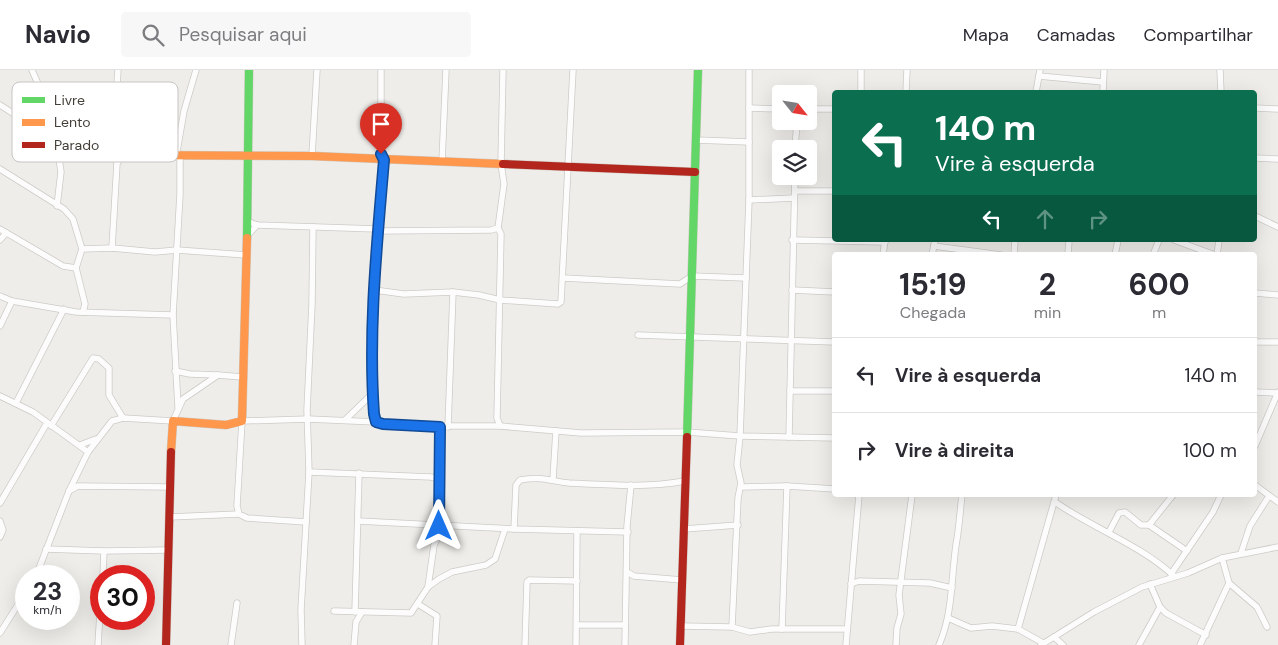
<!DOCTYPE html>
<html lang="pt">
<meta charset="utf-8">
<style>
:root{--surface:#fff;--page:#f7f7f7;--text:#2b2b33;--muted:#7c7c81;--line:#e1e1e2}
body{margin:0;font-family:"DM Sans",sans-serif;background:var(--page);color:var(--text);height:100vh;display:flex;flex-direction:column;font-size:19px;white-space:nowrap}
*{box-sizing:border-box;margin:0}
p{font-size:16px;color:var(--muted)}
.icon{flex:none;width:28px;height:28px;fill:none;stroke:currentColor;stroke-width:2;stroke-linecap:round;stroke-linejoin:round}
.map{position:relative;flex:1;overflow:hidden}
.side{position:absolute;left:832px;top:182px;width:425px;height:245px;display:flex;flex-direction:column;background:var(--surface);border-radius:5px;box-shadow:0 5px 20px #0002}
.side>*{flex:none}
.guide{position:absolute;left:832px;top:20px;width:425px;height:152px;border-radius:5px;box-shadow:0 5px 20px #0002;background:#0b6e4f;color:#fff;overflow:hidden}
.needle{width:32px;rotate:120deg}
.buttons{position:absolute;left:772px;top:15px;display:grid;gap:10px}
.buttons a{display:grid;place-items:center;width:45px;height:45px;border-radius:5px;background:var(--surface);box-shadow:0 5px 20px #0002;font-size:25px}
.speed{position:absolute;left:15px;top:495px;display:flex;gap:10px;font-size:25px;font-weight:700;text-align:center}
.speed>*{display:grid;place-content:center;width:65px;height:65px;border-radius:50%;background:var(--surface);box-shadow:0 5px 20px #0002;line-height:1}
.speed small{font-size:12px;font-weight:400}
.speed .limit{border:8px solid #d22;background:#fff;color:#111}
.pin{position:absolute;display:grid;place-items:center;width:42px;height:42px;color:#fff;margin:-51px -21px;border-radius:50% 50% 50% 0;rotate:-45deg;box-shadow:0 0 5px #0007}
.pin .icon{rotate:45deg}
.me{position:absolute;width:55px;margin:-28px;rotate:0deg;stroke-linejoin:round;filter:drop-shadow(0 0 4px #0008)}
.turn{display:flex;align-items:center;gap:18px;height:105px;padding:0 20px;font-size:22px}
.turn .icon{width:65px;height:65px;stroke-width:2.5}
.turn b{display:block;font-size:35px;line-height:42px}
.lanes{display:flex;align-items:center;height:48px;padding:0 20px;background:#0003;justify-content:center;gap:25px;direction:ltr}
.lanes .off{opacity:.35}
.eta{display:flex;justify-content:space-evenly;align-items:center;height:85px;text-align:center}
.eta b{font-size:30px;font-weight:700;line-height:35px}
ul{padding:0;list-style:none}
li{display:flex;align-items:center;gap:15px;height:75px;padding:0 20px;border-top:1px solid var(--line)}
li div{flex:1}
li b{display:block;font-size:19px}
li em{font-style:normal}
header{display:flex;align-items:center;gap:30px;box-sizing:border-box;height:70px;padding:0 25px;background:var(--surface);border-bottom:1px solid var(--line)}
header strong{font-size:24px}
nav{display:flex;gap:28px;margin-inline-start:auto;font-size:18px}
.search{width:350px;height:45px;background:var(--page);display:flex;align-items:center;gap:12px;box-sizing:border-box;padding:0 18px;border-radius:5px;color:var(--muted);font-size:19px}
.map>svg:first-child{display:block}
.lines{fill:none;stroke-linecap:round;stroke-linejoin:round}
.street-casing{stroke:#cdcbc7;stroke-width:7}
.fast-casing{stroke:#cdc9c1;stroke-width:9}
.slow-casing{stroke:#cdc9c1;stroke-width:9}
.jam-casing{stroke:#cdc9c1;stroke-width:9}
.street{stroke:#fdfcfc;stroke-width:5.5}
.fast{stroke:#63d668;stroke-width:8}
.slow{stroke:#ff974d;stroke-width:8}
.jam{stroke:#b3261e;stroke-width:8}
.route-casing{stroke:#114b97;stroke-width:12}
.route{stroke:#1a73e8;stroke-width:9}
.key{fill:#fff;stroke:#c7c5c3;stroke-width:1}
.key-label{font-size:14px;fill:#433e37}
</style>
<header>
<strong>Navio</strong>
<div class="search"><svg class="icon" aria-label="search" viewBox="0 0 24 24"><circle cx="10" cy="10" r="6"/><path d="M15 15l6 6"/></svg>Pesquisar aqui</div>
<nav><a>Mapa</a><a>Camadas</a><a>Compartilhar</a></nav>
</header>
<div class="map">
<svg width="1278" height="575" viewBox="0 0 1278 575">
<rect width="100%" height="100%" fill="#efede9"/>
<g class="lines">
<g class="street-casing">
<g id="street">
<path d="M32 0 47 35 53 69 58 82 61 102 57 136"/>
<path d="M1220 0 1221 22"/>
<path d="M1039 6 1103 12"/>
<path d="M861 22V0"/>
<path d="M906 22 907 0"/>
<path d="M1036 22 1040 0"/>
<path d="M1103 22 1104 0"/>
<path d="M0 35 47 65"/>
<path d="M749 38 781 39"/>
<path d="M1255 38 1278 39"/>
<path d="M809 39H835"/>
<path d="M44 63 51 57 113 59"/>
<path d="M696 70 749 72"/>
<path d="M795 79 797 51"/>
<path d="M312 86 317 0"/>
<path d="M176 87 184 41 196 0"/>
<path d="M1255 88 1278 89"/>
<path d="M442 92 446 0"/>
<path d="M117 93 113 70 118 0"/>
<path d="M0 99 64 139 73 149 82 179 76 198 85 234 83 242"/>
<path d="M795 121H835"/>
<path d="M749 130 794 128"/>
<path d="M1255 146 1278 157"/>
<path d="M247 151 257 155 377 159"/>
<path d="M498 158 501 164 497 348 500 356"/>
<path d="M0 159 63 196 76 198"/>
<path d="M377 161 491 160 498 158 504 114 501 94 503 0"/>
<path d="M247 166 257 155"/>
<path d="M0 170 6 163"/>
<path d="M792 170 885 172"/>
<path d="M1174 170 1215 185"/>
<path d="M934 176 1001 185"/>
<path d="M112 178 117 93 124 85"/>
<path d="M82 179 112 178 155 182 177 180 246 185"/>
<path d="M883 185 885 170"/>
<path d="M932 185 935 170"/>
<path d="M1014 185 1015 170"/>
<path d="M1068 185 1069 170"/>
<path d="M1115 185 1118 170"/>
<path d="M1153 185 1159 170"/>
<path d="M1217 185 1219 170"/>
<path d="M563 208 680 214 692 206 746 208"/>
<path d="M374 220 404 224 453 222 479 225 500 230 558 234 561 232 573 0"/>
<path d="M792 220 835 222"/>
<path d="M1255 223 1278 225"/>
<path d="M0 226 12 231 76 242 173 245"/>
<path d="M0 256 12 231"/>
<path d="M638 265 835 272"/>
<path d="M1255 272H1278"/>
<path d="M175 301 190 304 218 305"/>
<path d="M790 321H835"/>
<path d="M1255 322 1277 323"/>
<path d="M372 324 376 352 393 356H500L581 363 687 362 740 366 835 368"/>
<path d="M0 326 33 342 88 382 69 421 36 506"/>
<path d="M16 333 64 239"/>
<path d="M178 337 173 245 180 124V87"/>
<path d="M345 350 372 324 377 161 384 89 381 82V0"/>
<path d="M51 356 93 288 99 289 109 298V325L123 348"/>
<path d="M448 357 453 222"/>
<path d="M789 367 795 106"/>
<path d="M80 375 96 369"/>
<path d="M1255 376 1278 322"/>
<path d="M88 382 112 351 123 348 173 351 183 329 218 305 242 307"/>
<path d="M309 402 431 407 439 409"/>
<path d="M553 409 556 361"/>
<path d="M1255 415 1278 432"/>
<path d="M741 417 787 416 835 419"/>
<path d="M69 421 78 416 170 417"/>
<path d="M1055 432C1094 459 1139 474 1174 506"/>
<path d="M0 433 47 353"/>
<path d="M169 447 239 444"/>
<path d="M0 451 3 460 0 467"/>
<path d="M358 451 514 459 628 462"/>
<path d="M306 452 247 448 239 444 237 436 242 351 308 349 376 352"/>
<path d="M1149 455 1173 425"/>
<path d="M439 456 440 357"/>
<path d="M514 459 516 415 520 410C542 406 549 411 569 413 608 415 647 418 685 411"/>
<path d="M684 459 738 455"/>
<path d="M1109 462 1119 443 1125 442 1141 455H1149L1187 481"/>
<path d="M46 479 104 481 103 506"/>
<path d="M104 481 168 480"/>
<path d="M1241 483 1250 456 1269 426"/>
<path d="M627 502 634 506 682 510"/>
<path d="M1171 504 1213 442 1221 425"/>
<path d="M1229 513 1257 537 1267 557"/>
<path d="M851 514 859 511 930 513 952 518"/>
<path d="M1150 514 1160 537 1166 543 1206 565"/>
<path d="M428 517 434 475 443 456"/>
<path d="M418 534 437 546 435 575"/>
<path d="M334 541 411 543 428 517 439 509 452 502 486 495 495 489 505 459"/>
<path d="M355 542 359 403"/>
<path d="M948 548 971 558 992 556 1018 559 1043 573"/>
<path d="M577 555H625"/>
<path d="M681 556 732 557 750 562 772 559H847"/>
<path d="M732 557 738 428 741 413 737 395 740 366 749 130V0"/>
<path d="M782 559 787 416"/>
<path d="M1018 559 1056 425"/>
<path d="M0 563 26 522"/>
<path d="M1054 567 1063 575"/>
<path d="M98 575 101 527"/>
<path d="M231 575 237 533"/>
<path d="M302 575 301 540 309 402 307 340 312 234 313 157"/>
<path d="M354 575 356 552 362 542"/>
<path d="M525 575 527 512 529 510 577 511"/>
<path d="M576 575 577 461"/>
<path d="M625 575 627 456 631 415"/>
<path d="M846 575 859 425"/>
<path d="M896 575 897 558 901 544 899 525 912 425"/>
<path d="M939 575C953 543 951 509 956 475 959 459 960 442 962 425"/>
<path d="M1041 575 1094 542 1142 517 1188 503 1222 488 1278 477"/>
<path d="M1139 575 1160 537"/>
<path d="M1200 575 1229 513 1222 488"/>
</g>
</g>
<g class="fast-casing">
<g id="fast">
<path d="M247 168 249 0"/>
<path d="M687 367 698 0"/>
</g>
</g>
<g class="slow-casing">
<g id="slow">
<path d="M114 78 124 85 312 86 503 94"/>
<path d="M171 382 173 351 226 355 242 351 247 168"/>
</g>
</g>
<g class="jam-casing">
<g id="jam">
<path d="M503 94 695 102"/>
<path d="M166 575 171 382"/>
<path d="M680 575 687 367"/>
</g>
</g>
<use href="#street" class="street"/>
<use href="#fast" class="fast"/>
<use href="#slow" class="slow"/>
<use href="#jam" class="jam"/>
</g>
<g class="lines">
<g class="route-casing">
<path id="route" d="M381 84 384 90C377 174 368 259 374 344L376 352 383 354 440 357 439 456"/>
</g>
<use href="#route" class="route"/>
</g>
<rect x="12" y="12" width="166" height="80" rx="8" class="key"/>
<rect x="22" y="27" width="23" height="6" fill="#63d668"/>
<rect x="22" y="49" width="23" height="7" fill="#ff974d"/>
<rect x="22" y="72" width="23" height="6" fill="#b3261e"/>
<g class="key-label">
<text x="54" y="35">Livre</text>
<text x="54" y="57">Lento</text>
<text x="54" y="80">Parado</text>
</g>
</svg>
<div class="buttons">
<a><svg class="needle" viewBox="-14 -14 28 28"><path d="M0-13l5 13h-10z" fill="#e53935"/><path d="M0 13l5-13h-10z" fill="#7c7c81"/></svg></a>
<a><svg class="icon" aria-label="layers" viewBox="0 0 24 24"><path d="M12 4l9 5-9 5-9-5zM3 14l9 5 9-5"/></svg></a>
</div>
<div class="speed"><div>23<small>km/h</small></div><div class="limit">30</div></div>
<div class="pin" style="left:381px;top:84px;background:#d93025"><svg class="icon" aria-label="arrive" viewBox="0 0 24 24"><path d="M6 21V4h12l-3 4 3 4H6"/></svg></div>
<svg class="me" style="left:439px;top:456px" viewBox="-20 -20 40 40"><path d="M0-17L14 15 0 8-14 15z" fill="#1a73e8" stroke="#fff" stroke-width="4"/></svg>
<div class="guide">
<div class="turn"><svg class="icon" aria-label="left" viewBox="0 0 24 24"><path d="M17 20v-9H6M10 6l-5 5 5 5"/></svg><div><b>140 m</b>Vire à esquerda</div></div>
<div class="lanes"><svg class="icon" aria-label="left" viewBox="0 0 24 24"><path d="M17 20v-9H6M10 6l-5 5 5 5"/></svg><svg class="icon off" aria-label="ahead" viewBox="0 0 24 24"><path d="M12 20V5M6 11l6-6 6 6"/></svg><svg class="icon off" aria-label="right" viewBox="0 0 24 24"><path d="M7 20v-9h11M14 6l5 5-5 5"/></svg></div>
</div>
<section class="side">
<div class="eta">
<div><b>15:19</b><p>Chegada</p></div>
<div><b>2</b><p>min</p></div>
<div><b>600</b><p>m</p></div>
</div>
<ul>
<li><svg class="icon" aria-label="left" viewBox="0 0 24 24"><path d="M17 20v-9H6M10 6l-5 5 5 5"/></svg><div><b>Vire à esquerda</b></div><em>140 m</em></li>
<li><svg class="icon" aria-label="right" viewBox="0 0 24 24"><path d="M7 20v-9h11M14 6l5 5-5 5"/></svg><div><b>Vire à direita</b></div><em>100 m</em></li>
</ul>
</section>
</div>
